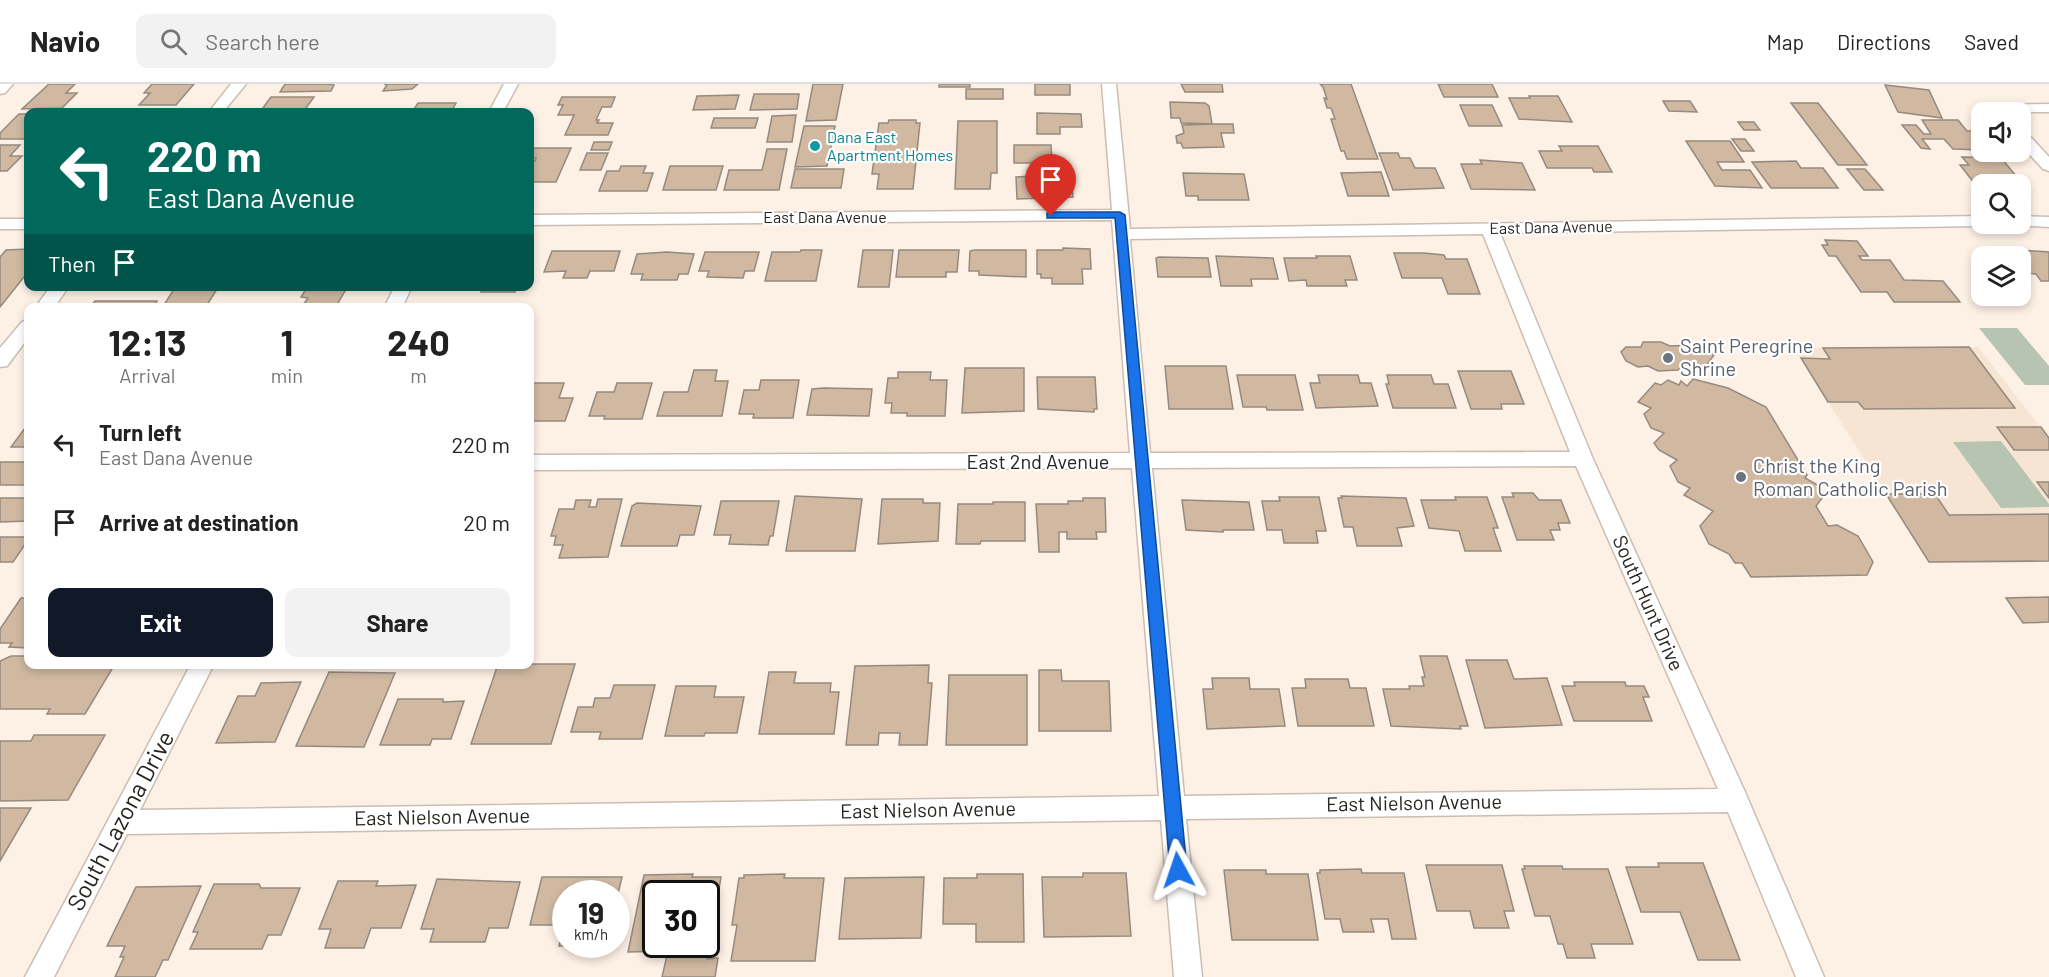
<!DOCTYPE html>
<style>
:root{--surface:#fff;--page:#f2f2f2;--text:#222;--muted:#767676;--line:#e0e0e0;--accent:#111827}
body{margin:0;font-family:Barlow,sans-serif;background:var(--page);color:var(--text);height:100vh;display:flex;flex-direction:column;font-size:22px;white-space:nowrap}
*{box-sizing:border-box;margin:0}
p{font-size:20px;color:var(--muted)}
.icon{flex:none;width:33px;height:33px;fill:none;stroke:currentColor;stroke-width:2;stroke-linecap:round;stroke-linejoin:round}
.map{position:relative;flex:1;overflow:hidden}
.drawer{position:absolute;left:24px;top:219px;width:510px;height:366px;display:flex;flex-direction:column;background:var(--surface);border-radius:12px;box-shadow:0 3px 9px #0003}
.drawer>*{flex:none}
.hud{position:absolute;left:24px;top:24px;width:510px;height:183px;border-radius:12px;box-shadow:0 3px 9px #0003;background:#00695c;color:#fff;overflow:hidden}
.buttons{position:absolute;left:1971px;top:18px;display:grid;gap:12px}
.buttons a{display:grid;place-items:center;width:60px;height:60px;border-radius:12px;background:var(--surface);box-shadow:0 3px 9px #0003;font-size:30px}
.speed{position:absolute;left:552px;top:796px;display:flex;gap:12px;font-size:30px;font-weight:700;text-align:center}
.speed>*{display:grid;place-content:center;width:78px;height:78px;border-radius:50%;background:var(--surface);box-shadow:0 3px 9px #0003;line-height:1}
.speed small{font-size:15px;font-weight:400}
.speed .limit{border:3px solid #111;border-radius:9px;background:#fff;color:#111}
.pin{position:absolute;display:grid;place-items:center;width:51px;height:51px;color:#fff;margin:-62px -26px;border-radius:50% 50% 50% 0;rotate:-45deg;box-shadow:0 0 6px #0007}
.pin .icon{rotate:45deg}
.me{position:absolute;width:66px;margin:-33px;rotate:355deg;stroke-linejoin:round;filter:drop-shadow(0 0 4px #0008)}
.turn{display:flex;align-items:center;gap:21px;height:126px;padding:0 24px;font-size:27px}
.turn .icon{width:78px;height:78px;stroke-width:2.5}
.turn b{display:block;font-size:42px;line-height:51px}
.then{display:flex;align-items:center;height:57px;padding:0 24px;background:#0003;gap:12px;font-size:22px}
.eta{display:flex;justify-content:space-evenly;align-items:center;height:102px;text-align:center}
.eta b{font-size:36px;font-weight:700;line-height:42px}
.button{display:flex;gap:12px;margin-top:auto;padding:12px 24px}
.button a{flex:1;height:69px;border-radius:12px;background:var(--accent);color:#fff;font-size:24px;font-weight:700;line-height:69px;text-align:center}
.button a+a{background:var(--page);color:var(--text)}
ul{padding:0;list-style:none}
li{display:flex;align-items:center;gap:18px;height:78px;padding:0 24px}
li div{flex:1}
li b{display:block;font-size:22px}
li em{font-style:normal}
header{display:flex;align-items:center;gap:36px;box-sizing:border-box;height:84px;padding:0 30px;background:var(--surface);border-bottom:2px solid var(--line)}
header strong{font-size:28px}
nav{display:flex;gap:33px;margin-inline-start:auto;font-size:21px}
.search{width:420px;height:54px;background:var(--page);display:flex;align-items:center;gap:15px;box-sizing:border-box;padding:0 21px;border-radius:12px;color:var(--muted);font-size:22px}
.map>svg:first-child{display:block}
.built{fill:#f7e5d4}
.green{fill:#b7c4b2}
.building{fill:#d0b8a1;stroke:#958a7f;stroke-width:1.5;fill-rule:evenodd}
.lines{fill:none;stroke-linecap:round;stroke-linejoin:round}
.street-casing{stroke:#cabeb3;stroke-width:3}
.street{fill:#fff;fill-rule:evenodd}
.route{fill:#1a73e8;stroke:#114b97;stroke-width:1.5}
.culture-dot{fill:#0f9aa8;stroke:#fff;stroke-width:2}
.worship-dot{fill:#6b7280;stroke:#fff;stroke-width:2}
.labels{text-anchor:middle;stroke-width:4.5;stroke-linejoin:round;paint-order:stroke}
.far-culture-label{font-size:16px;fill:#0d838f;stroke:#fff;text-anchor:start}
.far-street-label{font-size:16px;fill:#27231f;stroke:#fff}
.worship-label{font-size:20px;fill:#5b616d;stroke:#fff;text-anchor:start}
.street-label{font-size:20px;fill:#27231f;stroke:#fff}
.near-street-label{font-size:24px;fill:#27231f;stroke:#fff}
</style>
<header>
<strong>Navio</strong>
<div class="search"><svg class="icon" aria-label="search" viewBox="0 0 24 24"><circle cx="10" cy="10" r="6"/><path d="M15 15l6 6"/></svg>Search here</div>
<nav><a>Map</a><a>Directions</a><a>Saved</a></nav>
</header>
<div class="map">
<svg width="2049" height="893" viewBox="0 0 2049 893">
<rect width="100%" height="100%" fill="#fdf0e5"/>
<path class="built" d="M1978 263 2049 354V477L1929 478 1794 264Z"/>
<g class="green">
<path d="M1979 244H2017L2049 282V301H2025Z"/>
<path d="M2001 357 2049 420V423L2001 424 1953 358Z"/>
</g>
<g class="building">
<path d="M49 0H75L66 9H77L62 24 22 25Z"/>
<path d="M152 0H194L176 21H139L150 9H144Z"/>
<path d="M285 0H328L334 1 331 7 280 8Z"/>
<path d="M384 0H418L412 5 383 7 387 1Z"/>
<path d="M813 0H843L836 36 806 37Z"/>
<rect x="939" y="0" width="31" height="3"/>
<rect x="1035" y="0" width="35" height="11"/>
<path d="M1181 0H1222L1223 8H1185Z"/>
<path d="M1320 0H1351L1378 75H1347L1344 67H1341L1331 35H1335L1331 24H1327L1324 14 1327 15 1323 3Z"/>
<path d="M1438 0H1492L1498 13H1444Z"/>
<path d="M1885 1 1929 6 1942 34 1898 28Z"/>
<rect x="966" y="5" width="37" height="10"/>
<path d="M754 10H799L797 25 750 26Z"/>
<path d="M739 11 735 25 693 26 697 12Z"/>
<path d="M1529 12H1558L1572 38 1519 35 1509 14H1530Z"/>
<path d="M271 13H314L303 28H260Z"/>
<path d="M562 13H615L611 23H602L596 36H599L597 39H613L608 51H565L574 31H558L563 21H558Z"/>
<path d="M1663 17H1690L1697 28 1669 27Z"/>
<path d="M1170 18 1205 19 1209 22 1212 40 1181 39 1180 34H1171Z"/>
<path d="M418 19H456L451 28H412Z"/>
<path d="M1791 19H1818L1867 81H1838Z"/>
<path d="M1460 21H1492L1502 42H1469Z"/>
<path d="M1037 29 1081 30 1082 43H1060V50H1037Z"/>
<path d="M19 30H28V55H0V49Z"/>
<path d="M796 31 792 58H767L772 32Z"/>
<path d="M714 34H758L755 44H711Z"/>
<path d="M889 36H916V39H920L913 105H877L879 90H872L879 39H888Z"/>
<path d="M1922 36H1958L1967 47H1973L1982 56V66L1953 65 1944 55H1922L1930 65 1921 64 1902 41H1916L1924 50H1931Z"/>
<path d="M958 37H997V89H991L990 105H955Z"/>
<path d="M1738 38H1754L1760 46H1744Z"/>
<path d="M1215 40H1233L1234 49H1221L1224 63 1183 64 1181 59H1177L1176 52 1184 49 1182 41Z"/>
<path d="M804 42H835L827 82 795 83Z"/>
<path d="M1732 55H1745L1754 67H1741Z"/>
<path d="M1686 57H1730L1744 78H1717L1722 86H1750L1762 104 1715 102Z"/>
<path d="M594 58H612L609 66H591Z"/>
<path d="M0 61H20L10 72H22L7 87H0Z"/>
<path d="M1014 61H1051L1052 79H1014Z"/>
<path d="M1559 62H1598L1612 88H1594L1592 84H1547L1539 67H1562Z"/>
<path d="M530 64H571L556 98H530V77H535L536 74H530Z"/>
<path d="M767 65H787L779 106H724L729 86H762Z"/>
<path d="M587 69H608L601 86H580Z"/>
<path d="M1379 69H1398L1400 74H1410L1415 84H1435L1444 104 1393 106Z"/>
<path d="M1962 73 2001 74 2028 106 2020 105V100H1982V104H1978L1960 81H1969Z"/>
<path d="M1480 76 1522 79 1535 106 1471 105 1461 80H1482Z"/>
<path d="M1796 77 1801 84H1823L1838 104H1771L1752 78Z"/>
<path d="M621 82H646L643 89H653L647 107H599L607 87H619Z"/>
<path d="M670 82H723L716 106H663Z"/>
<path d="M795 85H844L841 104H791Z"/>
<path d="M1847 85H1865L1883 106H1864Z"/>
<path d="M1381 88 1389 112H1348L1341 89Z"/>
<path d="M1183 89 1244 90 1249 116H1198V112H1186Z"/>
<path d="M1033 92V95L1071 92 1073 113 1017 115 1016 93Z"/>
<path d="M1825 156 1857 157 1868 172H1859L1862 176H1890L1904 196 1943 197 1960 218H1894L1887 208H1861L1836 172H1829L1822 161H1828Z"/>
<path d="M1063 164 1090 165 1091 185H1082L1083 200H1052V194H1041V190H1037V166H1063Z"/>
<path d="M28 165V188L0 223V173L6 166Z"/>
<path d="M2006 165 2049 168V197H2041L2036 190 2022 189 2020 172H2011Z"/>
<path d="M801 166H822L816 197H765L772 168H800Z"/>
<path d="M863 166H893L889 203H858Z"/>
<path d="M899 166H959L957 188H946V193H896Z"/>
<path d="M974 166H1026V193L979 191V187H969L970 167Z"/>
<path d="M552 167H620L614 187H590L587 194H563L566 187 544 188Z"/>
<path d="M667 168 694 170 688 190H679L677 196H641L643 190H631L637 170Z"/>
<path d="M705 168H759L754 187H745L743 194 707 193 709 187H699Z"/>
<path d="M1394 169H1424L1444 171 1446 175H1467L1480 210H1448L1442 194H1402Z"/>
<path d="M1216 172 1273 174 1278 195H1251L1252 202H1221Z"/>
<path d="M1316 172H1350L1357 196H1345L1347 202H1307L1306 196 1289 197 1284 174H1317Z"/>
<path d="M1159 173 1208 174 1211 193H1158L1156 174Z"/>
<path d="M176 202H219L205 224H162Z"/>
<path d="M308 202H348L335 224H301L308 214 301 213Z"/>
<path d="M484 202H517L515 208H481Z"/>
<path d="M95 217H157L153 224H90Z"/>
<path d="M456 220H498L496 224H454Z"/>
<path d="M1643 258H1661L1670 262 1694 261 1714 271 1706 282 1681 283 1678 286 1658 287 1648 282 1638 283 1626 277 1621 268 1626 263H1641Z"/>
<path d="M1969 263 2015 324 1864 325 1858 318H1828L1801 274 1830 275 1823 264Z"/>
<path d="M1165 282H1226L1233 325H1169Z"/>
<path d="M965 284H1024V327L962 329Z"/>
<path d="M694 286H717L715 297H728L722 332H657L664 308H688Z"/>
<path d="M1458 287H1511L1524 320H1501L1502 325H1471Z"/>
<path d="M898 288H931L930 296H947L945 332H907V329H891L892 319H885L888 294H898Z"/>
<path d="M1237 291H1295L1303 326H1267L1266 323H1243Z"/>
<path d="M1318 291H1358L1360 299H1371L1378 322 1316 324 1310 299H1320Z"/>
<path d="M1387 291H1431L1434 300H1448L1456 324H1393L1386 300H1389Z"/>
<path d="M1037 293H1095L1097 325H1094V328L1038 325Z"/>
<path d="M1693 295 1728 304 1766 323 1807 391 1805 394 1821 403 1818 407 1825 410 1816 422 1828 442 1837 441 1858 452 1873 478 1867 491 1751 493 1742 479H1735L1729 470 1709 460 1700 442 1713 427 1684 411 1690 404 1678 398 1670 382 1677 376 1659 366 1654 359 1664 349 1651 344 1644 330 1651 324 1638 318 1655 299 1661 301 1668 296 1679 301 1681 297 1687 302Z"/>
<path d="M761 296H799L793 334H753L754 330H739L744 306H759Z"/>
<path d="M530 299H564L559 314H573L565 337H530Z"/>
<path d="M617 299H652L642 335H604L605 332H589L597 308H614Z"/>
<path d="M824 304 872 305 869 332 807 331 812 305Z"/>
<path d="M28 340V363H11Z"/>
<path d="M1997 343H2041L2049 354V366H2014Z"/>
<rect x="0" y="378" width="28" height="23"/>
<path d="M2037 398H2049V414Z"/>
<path d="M1512 409H1533L1539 416H1561L1570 439H1558L1560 446H1550L1554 456H1517L1502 413H1514Z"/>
<path d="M1886 410H1935L1949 431 2049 430V477L1929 478Z"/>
<path d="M795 412 862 415 855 467H786Z"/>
<path d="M1341 412 1406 414 1414 442 1397 444 1402 462H1357L1353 443H1344L1338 414H1342Z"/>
<path d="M1279 413H1319L1326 447H1316L1318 459H1284L1282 446H1267L1262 417H1280Z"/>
<path d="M1455 413H1487L1498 444H1493L1501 467H1465L1459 447 1429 444 1421 416H1456Z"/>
<path d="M0 414H28V437L0 438Z"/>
<path d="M1083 414H1105L1106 448H1096L1097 455H1067V448H1059V468H1039L1036 420H1068V417H1083Z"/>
<path d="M598 415H622L608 473 559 474 563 461H554L556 452H551L559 425H574L576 416H591L589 423H596Z"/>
<path d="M882 415H923V419H940L938 457 878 460Z"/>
<path d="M1182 416 1249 418 1254 446H1223V448L1186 446Z"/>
<path d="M721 417H779L773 452H770L768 461 729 460 731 451H714Z"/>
<path d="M993 418H1025V457H981L980 460H956L958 420H993Z"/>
<path d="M637 419 701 422 694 451H680L677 462H621L632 422Z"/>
<path d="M0 453H28V456L13 478H0Z"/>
<path d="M2049 513V538L2023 539 2006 514Z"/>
<path d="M21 514H28V564L9 563 12 559H0V545Z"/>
<path d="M11 572H28V580H115L85 630H47L50 625H0V577Z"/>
<path d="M1420 572H1447L1468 642H1460L1461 645 1391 642 1383 605H1410L1409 602H1424L1422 593H1425Z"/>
<path d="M1466 576H1507L1514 595 1547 594 1562 641 1485 644Z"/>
<path d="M498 580H575L551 660H471Z"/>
<path d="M929 581 928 599H932L927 661H899L900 649H879L878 661H846L855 582Z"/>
<path d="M1039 586H1061L1062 597H1109L1111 647H1039Z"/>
<path d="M329 588 395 589 364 663 296 662Z"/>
<path d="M769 588H796L794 599H831L830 608H839L834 650H759Z"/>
<path d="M949 591H1027V661H946Z"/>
<path d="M1212 594H1249L1250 605H1279L1285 642 1207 645 1203 605H1213Z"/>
<path d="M1305 595H1348L1350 604H1366L1374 642H1298L1292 604H1306Z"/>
<path d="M301 598 275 658 216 659 238 612H255L261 599Z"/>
<path d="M1574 598H1625L1626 602H1644L1649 613H1643L1652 637H1574L1562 602H1575Z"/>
<path d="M614 601H655L642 655H599L601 648H571L578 623H593L595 614H610Z"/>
<path d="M676 602H716L714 613H744L737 649H705L704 652H665Z"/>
<path d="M398 615H443V618L464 617 451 655H432L430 661H380Z"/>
<path d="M34 651H105L68 716 0 717V657H31Z"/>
<path d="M0 724H31L0 777Z"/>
<path d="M1658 779H1703L1740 876H1698L1680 828H1641L1626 783H1659Z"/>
<path d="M1426 781H1502L1514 827H1504L1509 844H1474L1470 827H1437Z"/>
<path d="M1524 782H1562L1563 785H1608L1633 860H1591L1595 874H1567L1563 860H1558L1550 832H1535L1522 785H1525Z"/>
<path d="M1361 785 1362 789H1404L1416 855H1392L1388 835H1371L1374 848H1343L1340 835H1325L1317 789H1320V786Z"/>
<path d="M1224 786H1266V790H1308L1318 856H1232Z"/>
<path d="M1083 789H1126L1131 852 1044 853 1042 793H1083Z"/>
<path d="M693 790 692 793H721L707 875 718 874 715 893H662L668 867 628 868 644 791ZM656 810H706V861H656Z"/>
<path d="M785 790 784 794H824L815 877H731L737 841H732L739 794H744V791Z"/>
<path d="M977 790H1023L1024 858H976V840H943L944 794H977Z"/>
<path d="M542 793H622L616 818V810H566V861H601L559 862 564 841H530Z"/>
<path d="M924 793 921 854 839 855 845 794Z"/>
<path d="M437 795 520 798 508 844H489L485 858H430L434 845H421Z"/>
<path d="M338 797H378L376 802 416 801 401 844H371L364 864H325L331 845H319Z"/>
<path d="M214 800H259L261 804H300L281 851H268L262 865H190L198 848H193Z"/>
<path d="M201 802 168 876H163L155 893H115L124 873H120L125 862H107L136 803Z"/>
</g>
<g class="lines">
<g class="street-casing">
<g id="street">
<path d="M0 0H13L5 9 0 10Z"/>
<path d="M231 0H246L223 28H209Z"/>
<path d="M504 0H518L503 28H489Z"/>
<path d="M1102 0H1116L1130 145 1982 132V140H1989L1982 142 1500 149 1593 375 1745 708 1824 893H1796L1728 728 1186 735 1202 893H1174L1161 736 127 750 54 893H25L191 580H214L140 726 1159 712 1132 384 530 386V371L1130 369 1112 136 530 141V131L1112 126ZM1483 150 1570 368 1150 369 1130 155ZM1576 382 1718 705 1184 712 1152 384Z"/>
<path d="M2049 20V28H1994L1991 25 1998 21Z"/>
<path d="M2020 46 2025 47 2049 73V87L2043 85 2020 60Z"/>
<path d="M2020 132 2049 133V143L2014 141 2020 140Z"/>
<rect x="0" y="135" width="28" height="10"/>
<path d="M51 202H69L54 224H35Z"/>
<path d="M395 202H412L402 224H384Z"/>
<path d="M28 236V254L7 282 0 283V264L22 238Z"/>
</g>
</g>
<use href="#street" class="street"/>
</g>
<path class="route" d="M1051 128H1120L1125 131 1187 786 1184 792 1178 794 1172 792 1170 786 1115 134H1047V129Z"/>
<circle class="culture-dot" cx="815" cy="62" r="6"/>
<g class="worship-dot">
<circle cx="1668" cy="274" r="6"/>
<circle cx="1741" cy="393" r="6"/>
</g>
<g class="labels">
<g class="far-culture-label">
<text x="827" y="59">Dana East<tspan x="827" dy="18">Apartment Homes</tspan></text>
</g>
<g class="far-street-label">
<text x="825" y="139">East Dana Avenue</text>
<text transform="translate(1551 143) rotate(-1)" y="6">East Dana Avenue</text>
</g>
<g class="worship-label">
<text x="1680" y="269">Saint Peregrine<tspan x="1680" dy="23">Shrine</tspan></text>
<text x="1753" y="389">Christ the King<tspan x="1753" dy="23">Roman Catholic Parish</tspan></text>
</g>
<g class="street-label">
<text x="1038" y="385">East 2nd Avenue</text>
<text transform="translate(1648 519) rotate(66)" y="7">South Hunt Drive</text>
<text transform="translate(1414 719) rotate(-1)" y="7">East Nielson Avenue</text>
<text transform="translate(928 726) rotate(-1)" y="7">East Nielson Avenue</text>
<text transform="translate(442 733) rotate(-1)" y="7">East Nielson Avenue</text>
</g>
<g class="near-street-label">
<text transform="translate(121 737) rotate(-62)" y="8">South Lazona Drive</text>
</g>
</g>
</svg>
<div class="buttons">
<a><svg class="icon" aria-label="sound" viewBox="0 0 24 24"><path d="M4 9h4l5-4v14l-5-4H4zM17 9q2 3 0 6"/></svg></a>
<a><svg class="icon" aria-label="search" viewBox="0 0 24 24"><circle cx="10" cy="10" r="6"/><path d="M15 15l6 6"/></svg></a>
<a><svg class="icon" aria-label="layers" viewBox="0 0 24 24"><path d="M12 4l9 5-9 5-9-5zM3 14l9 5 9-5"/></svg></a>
</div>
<div class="speed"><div>19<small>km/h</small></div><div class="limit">30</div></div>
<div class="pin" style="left:1051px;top:132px;background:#d93025"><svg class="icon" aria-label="arrive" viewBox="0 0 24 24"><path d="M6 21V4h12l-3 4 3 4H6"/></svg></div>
<svg class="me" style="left:1178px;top:786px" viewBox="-20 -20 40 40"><path d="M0-17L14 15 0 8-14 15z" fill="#1a73e8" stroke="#fff" stroke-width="4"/></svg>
<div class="hud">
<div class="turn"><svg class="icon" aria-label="left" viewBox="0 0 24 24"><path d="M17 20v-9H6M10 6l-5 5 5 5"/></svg><div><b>220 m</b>East Dana Avenue</div></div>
<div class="then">Then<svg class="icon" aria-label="arrive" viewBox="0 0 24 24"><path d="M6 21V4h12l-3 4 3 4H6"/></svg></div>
</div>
<section class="drawer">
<div class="eta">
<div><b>12:13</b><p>Arrival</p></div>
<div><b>1</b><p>min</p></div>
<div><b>240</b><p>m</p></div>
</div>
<ul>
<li><svg class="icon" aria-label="left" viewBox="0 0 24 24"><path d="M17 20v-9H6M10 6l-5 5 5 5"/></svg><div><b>Turn left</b><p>East Dana Avenue</p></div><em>220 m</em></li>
<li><svg class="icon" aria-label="arrive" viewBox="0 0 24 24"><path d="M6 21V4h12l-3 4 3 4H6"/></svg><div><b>Arrive at destination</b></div><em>20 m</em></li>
</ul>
<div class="button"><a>Exit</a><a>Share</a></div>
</section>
</div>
